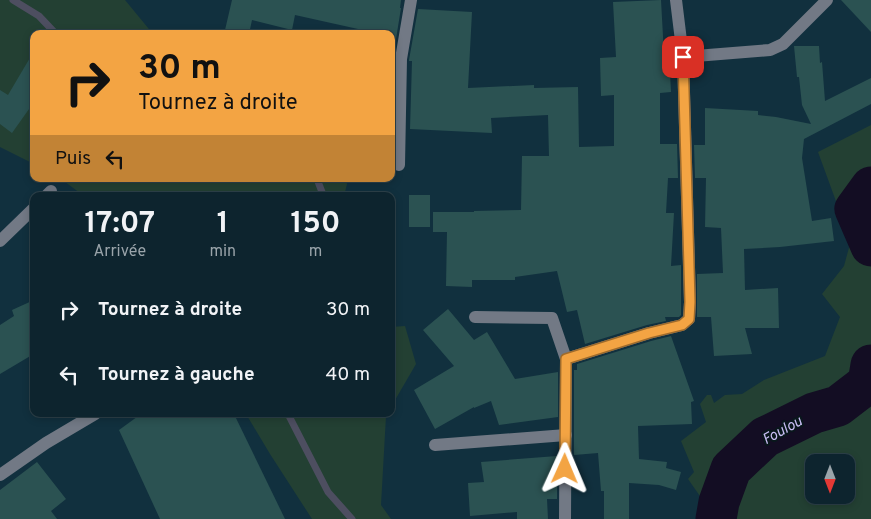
<!DOCTYPE html>
<html lang="fr">
<meta charset="utf-8">
<style>
:root{--surface:#0d242e;--page:#162c36;--text:#f1f3f6;--muted:#9aa4aa;--line:#2d414a}
body{margin:0;font-family:Overpass,sans-serif;background:var(--page);color:var(--text);height:100vh;display:flex;flex-direction:column;font-size:19px;white-space:nowrap}
*{box-sizing:border-box;margin:0}
p{font-size:16px;color:var(--muted)}
.icon{flex:none;width:28px;height:28px;fill:none;stroke:currentColor;stroke-width:2;stroke-linecap:round;stroke-linejoin:round}
.map{position:relative;flex:1;overflow:hidden}
.sheet{position:absolute;left:30px;top:192px;width:365px;height:225px;display:flex;flex-direction:column;background:var(--surface);border-radius:10px;box-shadow:0 2px 8px #0003,0 0 0 1px var(--line)}
.sheet>*{flex:none}
.top-card{position:absolute;left:30px;top:30px;width:365px;height:152px;border-radius:10px;box-shadow:0 2px 8px #0003,0 0 0 1px var(--line);background:#f3a443;color:#111;overflow:hidden}
.needle{width:32px;rotate:180deg}
.tools{position:absolute;left:805px;top:454px;display:grid;gap:10px}
.tools a{display:grid;place-items:center;width:50px;height:50px;border-radius:10px;background:var(--surface);box-shadow:0 2px 8px #0003,0 0 0 1px var(--line);font-size:25px}
.pin{position:absolute;display:grid;place-items:center;width:42px;height:42px;color:#fff;margin:-21px;border-radius:10px;box-shadow:0 2px 8px #0006}
.me{position:absolute;width:55px;margin:-28px;rotate:1deg;stroke-linejoin:round;filter:drop-shadow(0 0 4px #0008)}
.turn{display:flex;align-items:center;gap:18px;height:105px;padding:0 25px;font-size:22px}
.turn .icon{width:65px;height:65px;stroke-width:2.5}
.turn b{display:block;font-size:35px;line-height:42px}
.then{display:flex;align-items:center;height:48px;padding:0 25px;background:#0003;gap:10px;font-size:19px}
.eta{display:flex;justify-content:space-evenly;align-items:center;height:85px;text-align:center}
.eta b{font-size:30px;font-weight:700;line-height:35px}
ul{padding:0;list-style:none}
li{display:flex;align-items:center;gap:15px;height:65px;padding:0 25px}
li div{flex:1}
li b{display:block;font-size:19px}
li em{font-style:normal}
.map>svg:first-child{display:block}
.green{fill:#234033;fill-rule:evenodd}
.lines{fill:none;stroke-linecap:round;stroke-linejoin:round}
.stream{stroke:#4d4e60;stroke-width:7}
.river{stroke:#130d23;stroke-width:41}
.building{fill:#2b5252}
.minor{stroke:#727985;stroke-width:12}
.route-casing{stroke:#9e6b2c;stroke-width:12}
.route{stroke:#f3a443;stroke-width:9}
.labels{text-anchor:middle;stroke-width:4;stroke-linejoin:round;paint-order:stroke}
.water-label{font-size:15px;font-style:italic;fill:#c7bdf2;stroke:#09171c}
</style>
<div class="map">
<svg width="871" height="519" viewBox="0 0 871 519">
<rect width="100%" height="100%" fill="#11303e"/>
<g class="green">
<path d="M0 0H125L153 34H34V164L0 147Z"/>
<path d="M871 125V519H704L702 499 688 479 694 472 681 441 706 422 700 404 707 395H711L714 403 725 395 742 394 764 380 825 356 840 317 822 294 844 266 853 233 837 204 818 152ZM846 462V495H814V462Z"/>
<path d="M61 179H346L347 184 344 196H84Z"/>
<path d="M405 326 416 364 391 407V327Z"/>
<path d="M246 414H387L386 416 381 505 391 519H312L270 454Z"/>
</g>
<g class="lines">
<g class="stream">
<path d="M13 0 39 16 56 34"/>
<path d="M317 179 322 192 321 196"/>
<path d="M868 383H871"/>
<path d="M288 414 328 492 352 519"/>
</g>
<g class="river">
<path d="M871 187 855 209 871 246"/>
<path d="M716 519 719 502 731 469 765 437 814 413 838 406 868 383 871 365"/>
</g>
</g>
<g class="building">
<path d="M232 0H401L400 8H401L396 39H391V34H367V31L295 15 292 30 252 20 249 34H239L225 30Z"/>
<path d="M661 0 665 73H670L671 92 660 93V144H677L678 178H668L666 213H674L671 266 681 265V315L679 317H665L666 321 647 325 585 344 577 310 567 312 557 271 515 277V280H472V287L446 286 447 232H433V212H474V211L521 210 522 156H549L548 115 491 118 492 133 410 129 412 61H409V60L418 9 472 12 468 88 534 85V88L578 87 579 147 614 146V95L601 96 600 58 616 57 613 2Z"/>
<path d="M841 0H871V32Z"/>
<path d="M794 46H819L820 63 822 62 825 101 871 78V104L804 139 802 158 812 221 831 218 834 241 780 247 744 249 745 290 778 288 779 328H745L752 354 714 356 711 317H697V274L723 273 721 228 705 227 706 178H695L694 145H705V108L758 111V115L776 117 811 124 802 105 799 77H797Z"/>
<path d="M34 51V102L12 133 0 124V90L8 95Z"/>
<rect x="409" y="195" width="21" height="32"/>
<path d="M34 300V359L32 355 0 374V325L14 316 12 310Z"/>
<path d="M448 309 474 340 487 332 515 379 558 372V417L499 425 491 401 474 408V407L435 429 414 390 454 366 423 330Z"/>
<path d="M671 336 694 401 691 402 692 424 638 426 639 459 667 462 666 468 681 472 676 490 659 485 629 483V519H604V491H601L598 453 574 455V370H577V364L651 341Z"/>
<path d="M141 414H234L285 519H160L119 430Z"/>
<path d="M557 456V499H547L548 519H517V512L470 516 468 483 484 482 481 462Z"/>
<path d="M37 462 66 499 51 511 57 519H0V490Z"/>
</g>
<g class="lines">
<g class="minor">
<path d="M683 57 770 50 783 44 827 0"/>
<path d="M399 165 401 59 411 0"/>
<path d="M46 196 51 191"/>
<path d="M0 241 34 208"/>
<path d="M475 317 552 318 566 359 565 519"/>
<path d="M566 359 649 333 682 325 689 319 690 302 683 57 676 0"/>
<path d="M435 445 566 435"/>
<path d="M0 475 46 443 95 414"/>
</g>
</g>
<g class="lines">
<g class="route-casing">
<path id="route" d="M565 469 566 359 649 333 682 325 689 319 690 302 683 57"/>
</g>
<use href="#route" class="route"/>
</g>
<g class="labels">
<g class="water-label">
<text transform="translate(782 430) rotate(-29)" y="5">Foulou</text>
</g>
</g>
</svg>
<div class="tools">
<a><svg class="needle" viewBox="-14 -14 28 28"><path d="M0-13l5 13h-10z" fill="#e53935"/><path d="M0 13l5-13h-10z" fill="#9aa4aa"/></svg></a>
</div>
<div class="pin" style="left:683px;top:57px;background:#d93025"><svg class="icon" aria-label="arrive" viewBox="0 0 24 24"><path d="M6 21V4h12l-3 4 3 4H6"/></svg></div>
<svg class="me" style="left:565px;top:469px" viewBox="-20 -20 40 40"><path d="M0-17L14 15 0 8-14 15z" fill="#f3a443" stroke="#fff" stroke-width="4"/></svg>
<div class="top-card">
<div class="turn"><svg class="icon" aria-label="right" viewBox="0 0 24 24"><path d="M7 20v-9h11M14 6l5 5-5 5"/></svg><div><b>30 m</b>Tournez à droite</div></div>
<div class="then">Puis<svg class="icon" aria-label="left" viewBox="0 0 24 24"><path d="M17 20v-9H6M10 6l-5 5 5 5"/></svg></div>
</div>
<section class="sheet">
<div class="eta">
<div><b>17:07</b><p>Arrivée</p></div>
<div><b>1</b><p>min</p></div>
<div><b>150</b><p>m</p></div>
</div>
<ul>
<li><svg class="icon" aria-label="right" viewBox="0 0 24 24"><path d="M7 20v-9h11M14 6l5 5-5 5"/></svg><div><b>Tournez à droite</b></div><em>30 m</em></li>
<li><svg class="icon" aria-label="left" viewBox="0 0 24 24"><path d="M17 20v-9H6M10 6l-5 5 5 5"/></svg><div><b>Tournez à gauche</b></div><em>40 m</em></li>
</ul>
</section>
</div>
